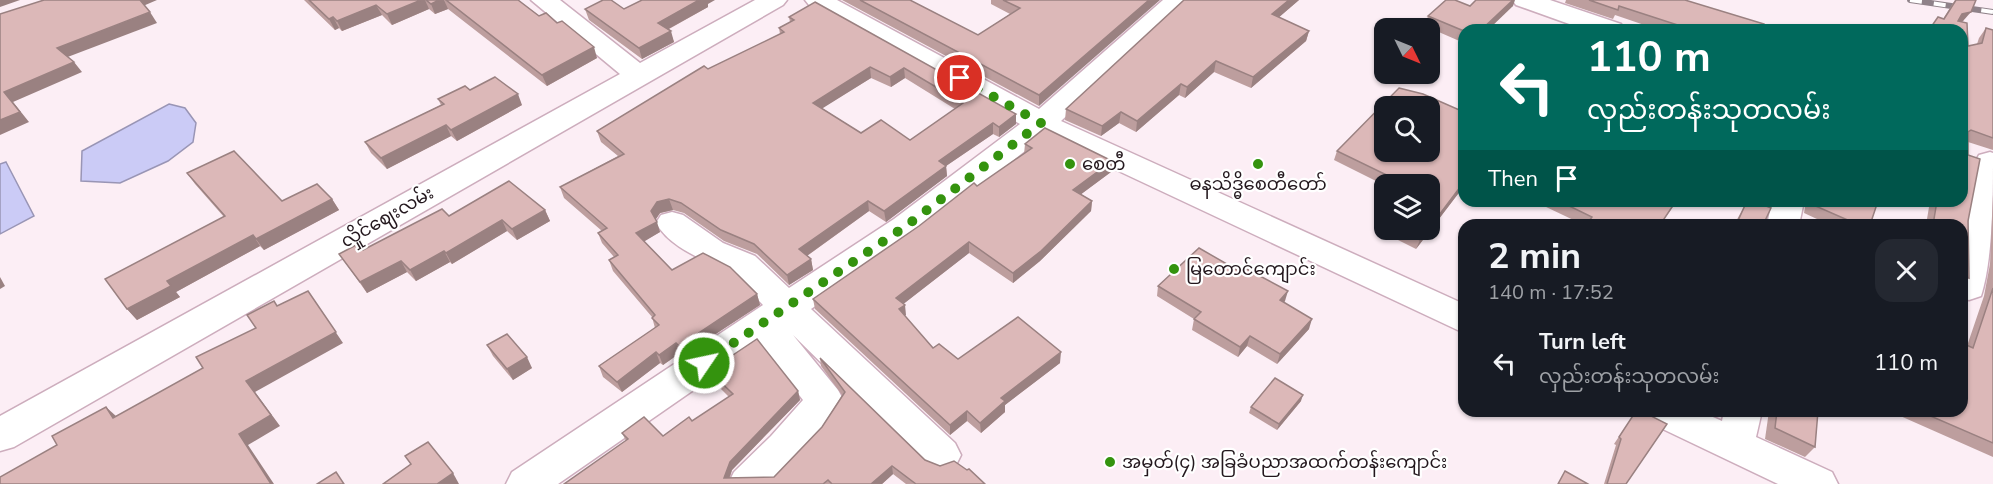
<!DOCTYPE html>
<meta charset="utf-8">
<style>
:root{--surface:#171b24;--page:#242831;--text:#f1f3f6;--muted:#9ea1a6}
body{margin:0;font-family:"Nunito Sans","Noto Sans Myanmar",sans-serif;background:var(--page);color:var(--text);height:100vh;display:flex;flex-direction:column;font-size:22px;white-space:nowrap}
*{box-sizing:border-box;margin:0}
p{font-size:20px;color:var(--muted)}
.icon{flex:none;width:33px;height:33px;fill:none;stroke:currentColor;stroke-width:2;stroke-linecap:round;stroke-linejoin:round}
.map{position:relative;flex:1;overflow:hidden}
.sheet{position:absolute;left:1458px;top:219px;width:510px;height:198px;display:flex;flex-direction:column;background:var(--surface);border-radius:18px;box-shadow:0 2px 4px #0004}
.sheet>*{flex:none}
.banner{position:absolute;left:1458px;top:24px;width:510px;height:183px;border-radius:18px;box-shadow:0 2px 4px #0004;background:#00695c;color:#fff;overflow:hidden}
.needle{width:39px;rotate:133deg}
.buttons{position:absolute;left:1374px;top:18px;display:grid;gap:12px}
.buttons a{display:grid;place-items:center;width:66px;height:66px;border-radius:12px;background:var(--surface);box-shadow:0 2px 4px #0004;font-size:30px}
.pin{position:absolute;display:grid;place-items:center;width:51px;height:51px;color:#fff;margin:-26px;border:3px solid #fff;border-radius:50%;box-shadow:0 2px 6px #0007}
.me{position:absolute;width:66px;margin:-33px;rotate:56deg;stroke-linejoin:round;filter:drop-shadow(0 0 4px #0008)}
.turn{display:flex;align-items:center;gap:21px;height:126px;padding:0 30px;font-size:27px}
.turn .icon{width:78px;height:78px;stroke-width:2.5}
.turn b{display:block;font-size:42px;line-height:51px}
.then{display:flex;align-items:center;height:57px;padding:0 30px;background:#0003;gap:12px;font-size:22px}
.round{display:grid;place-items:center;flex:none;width:63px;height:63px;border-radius:18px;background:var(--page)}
.head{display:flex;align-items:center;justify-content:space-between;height:102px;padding:0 30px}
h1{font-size:36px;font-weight:700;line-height:45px}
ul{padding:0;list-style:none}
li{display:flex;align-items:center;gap:18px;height:84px;padding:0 30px}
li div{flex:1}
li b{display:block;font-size:22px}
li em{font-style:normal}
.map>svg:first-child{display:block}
.water{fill:#cbcbf6;stroke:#9995b5;stroke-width:1.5}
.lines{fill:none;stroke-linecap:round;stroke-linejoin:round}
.minor-casing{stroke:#cdadbd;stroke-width:3}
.minor{fill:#fff;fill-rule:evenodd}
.rail-casing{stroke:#8f8289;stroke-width:6}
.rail{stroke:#fff;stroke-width:4;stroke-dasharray:12;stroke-linecap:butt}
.wall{fill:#bd9e9e;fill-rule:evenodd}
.shaded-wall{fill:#9a8181}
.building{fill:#dcb8b8;stroke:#9a8181;stroke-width:1.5;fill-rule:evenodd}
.route{stroke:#34930e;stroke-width:10;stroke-dasharray:0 18}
.poi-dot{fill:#34930e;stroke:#fff;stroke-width:2}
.labels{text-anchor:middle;stroke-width:4.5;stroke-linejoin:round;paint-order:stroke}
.poi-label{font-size:18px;fill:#23171d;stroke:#fff;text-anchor:start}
.street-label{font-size:18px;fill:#23171d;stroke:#fff}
</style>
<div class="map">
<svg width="1993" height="484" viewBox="0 0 1993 484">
<rect width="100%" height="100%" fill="#fceef5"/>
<g class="water">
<path d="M169 104 185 108 196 123 193 142 168 161 120 183 81 181 82 151Z"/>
<path d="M6 162 34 216 0 234V164Z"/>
</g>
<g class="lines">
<g class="minor-casing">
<g id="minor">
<path d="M531 0H560L640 63 755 0H787L783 5 14 447 0 451V416L620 74Z"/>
<path d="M805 0H837L1039 109 1163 0H1191L1061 121 1464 304V333L1044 136 918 235 811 309 955 443 961 455 955 467 941 472 927 467 793 335 838 390 844 401C828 432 799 459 775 484H728L734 472 771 436 803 400 760 344 558 484H506L512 472 763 305C753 295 742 280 729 273 704 259 671 249 656 223L661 215 672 212 683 215 723 243 755 256 789 288 894 219 1020 124 809 5Z"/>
<path d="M1512 0H1550L1621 24 1625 30H1586L1516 5Z"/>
<path d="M1990 152 1993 153C1993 193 1993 260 1981 296L1969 300 1962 298V231L1975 162 1979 155Z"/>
<path d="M1772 201H1804L1799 225H1767Z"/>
<path d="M1642 411H1699L1722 421 1724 411H1762L1756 437 1832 472 1838 484H1778L1648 422Z"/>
</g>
</g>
<use href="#minor" class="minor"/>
<g class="rail-casing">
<path id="rail" d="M1910 0 1993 12"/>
</g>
<use href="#rail" class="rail"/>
</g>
<g class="wall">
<path d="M304 0H518L597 58 547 86 448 9 435 14 429 9 392 25 382 15 342 31 339 28 335 30Z"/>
<path d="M842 0H910L978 35 1010 14 991 4V0H1053L1039 106Z"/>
<path d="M1184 0H1299L1279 17 1309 31 1306 41 1251 88 1214 72 1185 98 1179 95 1136 132 1119 123 1101 136 1065 120 1066 109Z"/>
<path d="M1566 0H1685L1762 30H1659L1615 15 1613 19 1565 3Z"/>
<path d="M1955 0H1976L1963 21 1962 22 1968 46 1977 44 1979 38 1986 28 1993 30V150L1968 142 1969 278 1962 285V225H1926L1930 201H1962L1943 19Z"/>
<path d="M708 4V7L669 29 674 42 642 59 589 20 585 9H624Z"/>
<path d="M1470 6H1513L1464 30V43L1425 26 1428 16Z"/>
<path d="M789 17 1016 114V124L999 137 993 134 946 166 947 176 886 222 869 211 807 256 811 259 813 270 789 285 757 254 724 241 684 213 673 210 660 213 655 220 660 232 644 241 672 270 757 294 760 305 682 356 680 353 663 365 660 363 622 392 603 377 599 366 655 328 652 317 613 271 609 260 614 257 602 243 598 233 602 231 564 198 560 187 618 156 601 142 597 131 708 69 780 34 779 28 790 22ZM871 78 891 87 905 78 955 109 910 140 861 133 822 108Z"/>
<path d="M470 90 522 105 457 141 451 136 387 169 371 153 365 142 441 105 438 99Z"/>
<path d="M1025 144 1112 161 1111 172 1081 194 1092 201 1091 211 1040 261 1013 283 969 253 903 304 905 316 933 348 958 359 1060 363 1005 405V412L981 433 967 421 950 435 815 309 813 299 1024 154Z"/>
<path d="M1337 151 1464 186 1416 249 1396 239 1399 230H1430V184L1384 185 1334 160Z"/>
<path d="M187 173 282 201 332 199 339 210 264 250 260 246 176 292 180 297 137 320 127 309 224 217 195 184Z"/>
<path d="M1993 195V457L1889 411H1962L1967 346 1984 296 1990 264Z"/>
<path d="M1384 196V213L1377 210 1380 201Z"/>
<path d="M1547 201H1677L1660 225H1584L1544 206Z"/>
<path d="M1747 201 1763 225H1734Z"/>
<path d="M1806 201H1878L1870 225H1830L1804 213Z"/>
<path d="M545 210 550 221 517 240 507 231 452 264 450 262 416 281 407 272 367 293 339 254 363 250 449 216Z"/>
<path d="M1158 286 1285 301 1284 302 1309 329 1277 364 1247 346 1238 357 1192 330 1194 319 1157 296Z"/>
<path d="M487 345 532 368 513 380 493 356Z"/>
<path d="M820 358 925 460 985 484H906L893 474 882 484H564L626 441 622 433 663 436 692 421 729 397 712 380 709 371 798 391 800 400 732 470 730 478 774 477 822 427 842 395 821 366Z"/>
<path d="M1301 401 1277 430 1249 413 1251 407Z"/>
<path d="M1636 411 1626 484H1604L1616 445 1614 444Z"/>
<path d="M1769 411H1818L1815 447 1805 457 1765 439Z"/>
</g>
<g class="shaded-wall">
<path d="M0 0H20L0 7Z"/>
<path d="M139 0H157L143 6Z"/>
<path d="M421 0H425L429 9 392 25 387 14Z"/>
<path d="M439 0H444L448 9 435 14 431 4Z"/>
<path d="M699 0H715L708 4V7L661 33 658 23Z"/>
<path d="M1149 0H1160L1039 106V95Z"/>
<path d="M1289 0H1299L1270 25 1272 14Z"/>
<path d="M1513 0H1515L1513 6 1488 30H1481Z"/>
<path d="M376 5 382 15 342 31 337 21Z"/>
<path d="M150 12 157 23 65 58 57 48Z"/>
<path d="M1971 12 1963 21 1955 24 1962 14Z"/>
<path d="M333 17 339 28 335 30 329 19Z"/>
<path d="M671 31 674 42 642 59 639 48Z"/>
<path d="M1309 31 1306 41 1251 88 1253 77Z"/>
<path d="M594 47 597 58 547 86 542 75Z"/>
<path d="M1216 61 1214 72 1185 98 1187 87Z"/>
<path d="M74 62 82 72 13 102 29 122 0 135V120L4 92Z"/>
<path d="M870 67 871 78 815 113 813 103Z"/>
<path d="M904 68 905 78 891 87 890 77Z"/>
<path d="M1181 84 1179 95 1136 132 1137 121Z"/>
<path d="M518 94 522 105 457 141 451 130Z"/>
<path d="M1121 112 1119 123 1101 136 1102 126Z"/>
<path d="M1016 114V124L999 137V127Z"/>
<path d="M993 123V134L946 166 947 176 886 222 884 211 939 161Z"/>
<path d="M446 125 451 136 387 169 381 158Z"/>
<path d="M1112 161 1111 172 1072 201 1073 190Z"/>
<path d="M1464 182V186L1416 249 1420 240 1428 230H1430V227Z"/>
<path d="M332 199 339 210 264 250 256 239Z"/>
<path d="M669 199 673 210 660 213 654 222 651 211 657 202Z"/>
<path d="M868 201 869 211 801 260 799 249Z"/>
<path d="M1092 201 1091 211 1040 261 1013 283V273Z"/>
<path d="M545 210 550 221 517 240 512 229Z"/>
<path d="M502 220 507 231 452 264 446 253Z"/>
<path d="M657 222 660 232 640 244 636 233Z"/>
<path d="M253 235 260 246 176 292 180 297 137 320 127 309 167 281Z"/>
<path d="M969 242V253L897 309 896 298Z"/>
<path d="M444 251 450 262 416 281 410 270Z"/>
<path d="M811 259 813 270 789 285 787 275Z"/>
<path d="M401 261 407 272 367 293 360 282Z"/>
<path d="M0 277 5 286 0 289Z"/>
<path d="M308 291 343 343 255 392 280 426 248 445 274 484H271L239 434 246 381Z"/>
<path d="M1288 291 1285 301 1277 310 1280 300Z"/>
<path d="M757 294 760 305 682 356 679 346Z"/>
<path d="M905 305 906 315 900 319 899 309Z"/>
<path d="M1312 319 1309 329 1277 364 1280 354Z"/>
<path d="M1250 336 1247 346 1238 357 1240 347Z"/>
<path d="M676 343 680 353 663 365 659 355Z"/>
<path d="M656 352 660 363 622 392 617 382Z"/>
<path d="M1061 352 1060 363 1005 405V412L981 433 980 423 1001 398Z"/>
<path d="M527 357 532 368 513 380 507 369Z"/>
<path d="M798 391 800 400 732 470 727 484 724 478 730 462Z"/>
<path d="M1303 395 1301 401 1277 430 1279 424Z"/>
<path d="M106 407 117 417 113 418Z"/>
<path d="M967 411V421L950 435V425Z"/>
<path d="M892 466 893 474 882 484H871Z"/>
<path d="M453 473 459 484H437Z"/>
</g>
<g class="building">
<path d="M44 0H140L150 12 57 48 74 62 4 92 20 112 0 120V14Z"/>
<path d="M309 0H421L387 14 376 5 337 21 333 17 329 19Z"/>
<path d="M426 0H439L431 4Z"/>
<path d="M446 0H518L539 16 546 13 557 23 562 21 594 47 542 75Z"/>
<path d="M603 0H611L624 9 642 0H699L658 23 671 31 639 48 585 9Z"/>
<path d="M860 0H910L978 35 1020 8 1003 0H1149L1039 95Z"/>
<path d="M1184 0H1289L1272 14 1309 31 1253 77 1216 61 1187 87 1181 84 1137 121 1121 112 1102 126 1066 109Z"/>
<path d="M1446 0H1455L1470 6 1476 0H1513L1481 30H1464V31L1428 16Z"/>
<path d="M1589 0H1685L1764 24 1762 30H1693L1619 6 1618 10Z"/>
<path d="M1956 0H1976L1971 12 1962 14 1958 21 1967 23 1968 46 1982 43 1986 28 1993 30V138L1971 130 1968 132V155L1980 159 1968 221 1969 278 1962 275V225H1933L1937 201H1962V30H1929L1938 17 1944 19Z"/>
<path d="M815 2 1016 114 999 127 993 123 939 161 946 166 884 211 868 201 799 249 811 259 787 275 754 244 721 230 681 203 669 199 657 202 651 211 657 222 636 233 672 270 703 253 730 267 757 294 679 346 676 343 659 355 656 352 617 382 599 366 659 325 652 318 655 315 609 260 618 255 598 233 607 228 560 187 624 154 597 131 704 66 708 69 784 32 779 28 794 20 789 17ZM870 67 890 77 904 68 963 103 910 140 881 120 861 133 813 103Z"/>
<path d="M495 77 518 94 451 130 446 125 381 158 365 142 444 104 438 99 465 86 470 90Z"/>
<path d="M1399 88 1423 94 1464 112V182L1430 227V184H1394L1397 180 1337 151ZM1384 106H1430V152H1384Z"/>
<path d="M1045 128 1112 161 1073 190 1092 201 1041 251 1013 273 969 242 896 298 905 305 899 309 933 348 939 344 958 359 1018 317 1061 352 1001 398 1005 401 980 423 967 411 950 425 813 299 919 226 974 183 977 186 1032 148 1025 144Z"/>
<path d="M234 151 282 201 317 184 332 199 256 239 253 235 167 281 171 286 127 309 105 279 225 216 187 173Z"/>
<path d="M509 181 545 210 512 229 502 220 446 253 444 251 410 270 401 261 360 282 339 254 358 244 363 250 442 209 449 216Z"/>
<path d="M1384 196V202L1380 201Z"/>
<path d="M1559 201H1676L1660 225H1586L1592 217Z"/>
<path d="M1747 201H1754L1771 208 1763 225H1736Z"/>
<path d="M1811 201H1878L1870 225H1859L1811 204Z"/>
<path d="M1400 230H1428L1420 240Z"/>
<path d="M1199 248 1239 271 1243 267 1288 291 1280 300 1312 319 1280 354 1250 336 1240 347 1194 319 1201 312 1158 286Z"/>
<path d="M1993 288V443L1919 411H1962V343L1973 348Z"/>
<path d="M308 291 336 332 246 381 271 415 239 434 271 484H0V477L57 445 52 436 106 407 113 418 203 368 196 357 256 328 247 315 274 301 277 306Z"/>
<path d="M507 334 527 357 507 369 487 345Z"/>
<path d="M757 339 798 391 730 462 724 478 774 477 822 427 845 392 820 358 925 460 940 466 954 461 967 470 969 469 985 484H916L892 466 871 484H832L828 480 823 484H564L628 439 622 433 644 417 663 436 689 417 692 421 733 394 709 371Z"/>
<path d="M1275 378 1303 395 1279 424 1251 407Z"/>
<path d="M1636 411H1649L1651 416 1667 424 1626 484H1607L1621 439 1619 437Z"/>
<path d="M1777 411H1818L1815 447 1775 428Z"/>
<path d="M428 442 453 473 437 484H383L411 464 405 456Z"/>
<path d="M1565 471 1588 484H1558Z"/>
<path d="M336 472 344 484H317Z"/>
</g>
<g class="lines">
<path class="route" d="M704 363 906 226 1041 123 960 78"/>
</g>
<g class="poi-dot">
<circle cx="1070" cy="164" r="6"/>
<circle cx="1258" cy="164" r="6"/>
<circle cx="1174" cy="269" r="6"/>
<circle cx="1110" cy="462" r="6"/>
</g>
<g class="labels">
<g class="poi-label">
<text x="1082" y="170">စေတီ</text>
<text x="1258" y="190" text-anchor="middle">ဓနသိဒ္ဓိစေတီတော်</text>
<text x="1186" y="275">မြတောင်ကျောင်း</text>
<text x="1122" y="468">အမှတ်(၄) အခြခံပညာအထက်တန်းကျောင်း</text>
</g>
<g class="street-label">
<text transform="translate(387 217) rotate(-30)" y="6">လှိုင်ဈေးလမ်း</text>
</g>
</g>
</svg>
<div class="buttons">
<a><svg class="needle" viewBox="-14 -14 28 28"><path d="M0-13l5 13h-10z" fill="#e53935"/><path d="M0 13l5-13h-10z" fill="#9ea1a6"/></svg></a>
<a><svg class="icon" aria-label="search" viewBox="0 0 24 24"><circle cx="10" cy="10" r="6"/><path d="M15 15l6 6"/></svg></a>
<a><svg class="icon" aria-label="layers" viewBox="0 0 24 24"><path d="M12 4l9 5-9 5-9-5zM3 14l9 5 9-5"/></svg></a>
</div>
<div class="pin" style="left:960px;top:78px;background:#d93025"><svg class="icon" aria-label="arrive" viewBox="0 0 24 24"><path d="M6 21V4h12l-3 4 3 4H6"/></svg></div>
<svg class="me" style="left:704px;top:363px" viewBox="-20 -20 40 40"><circle r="17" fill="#34930e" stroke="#fff" stroke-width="3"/><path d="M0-11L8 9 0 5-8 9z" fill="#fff"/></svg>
<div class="banner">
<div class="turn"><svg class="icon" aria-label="left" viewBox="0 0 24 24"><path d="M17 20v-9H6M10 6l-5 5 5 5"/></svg><div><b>110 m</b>လှည်းတန်းသုတလမ်း</div></div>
<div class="then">Then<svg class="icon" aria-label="arrive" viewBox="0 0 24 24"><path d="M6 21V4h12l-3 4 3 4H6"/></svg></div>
</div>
<section class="sheet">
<div class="head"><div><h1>2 min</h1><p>140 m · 17:52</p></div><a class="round"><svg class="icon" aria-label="close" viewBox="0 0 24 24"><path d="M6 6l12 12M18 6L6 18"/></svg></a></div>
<ul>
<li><svg class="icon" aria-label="left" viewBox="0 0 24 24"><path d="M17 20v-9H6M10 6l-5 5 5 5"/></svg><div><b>Turn left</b><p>လှည်းတန်းသုတလမ်း</p></div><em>110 m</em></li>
</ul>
</section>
</div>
